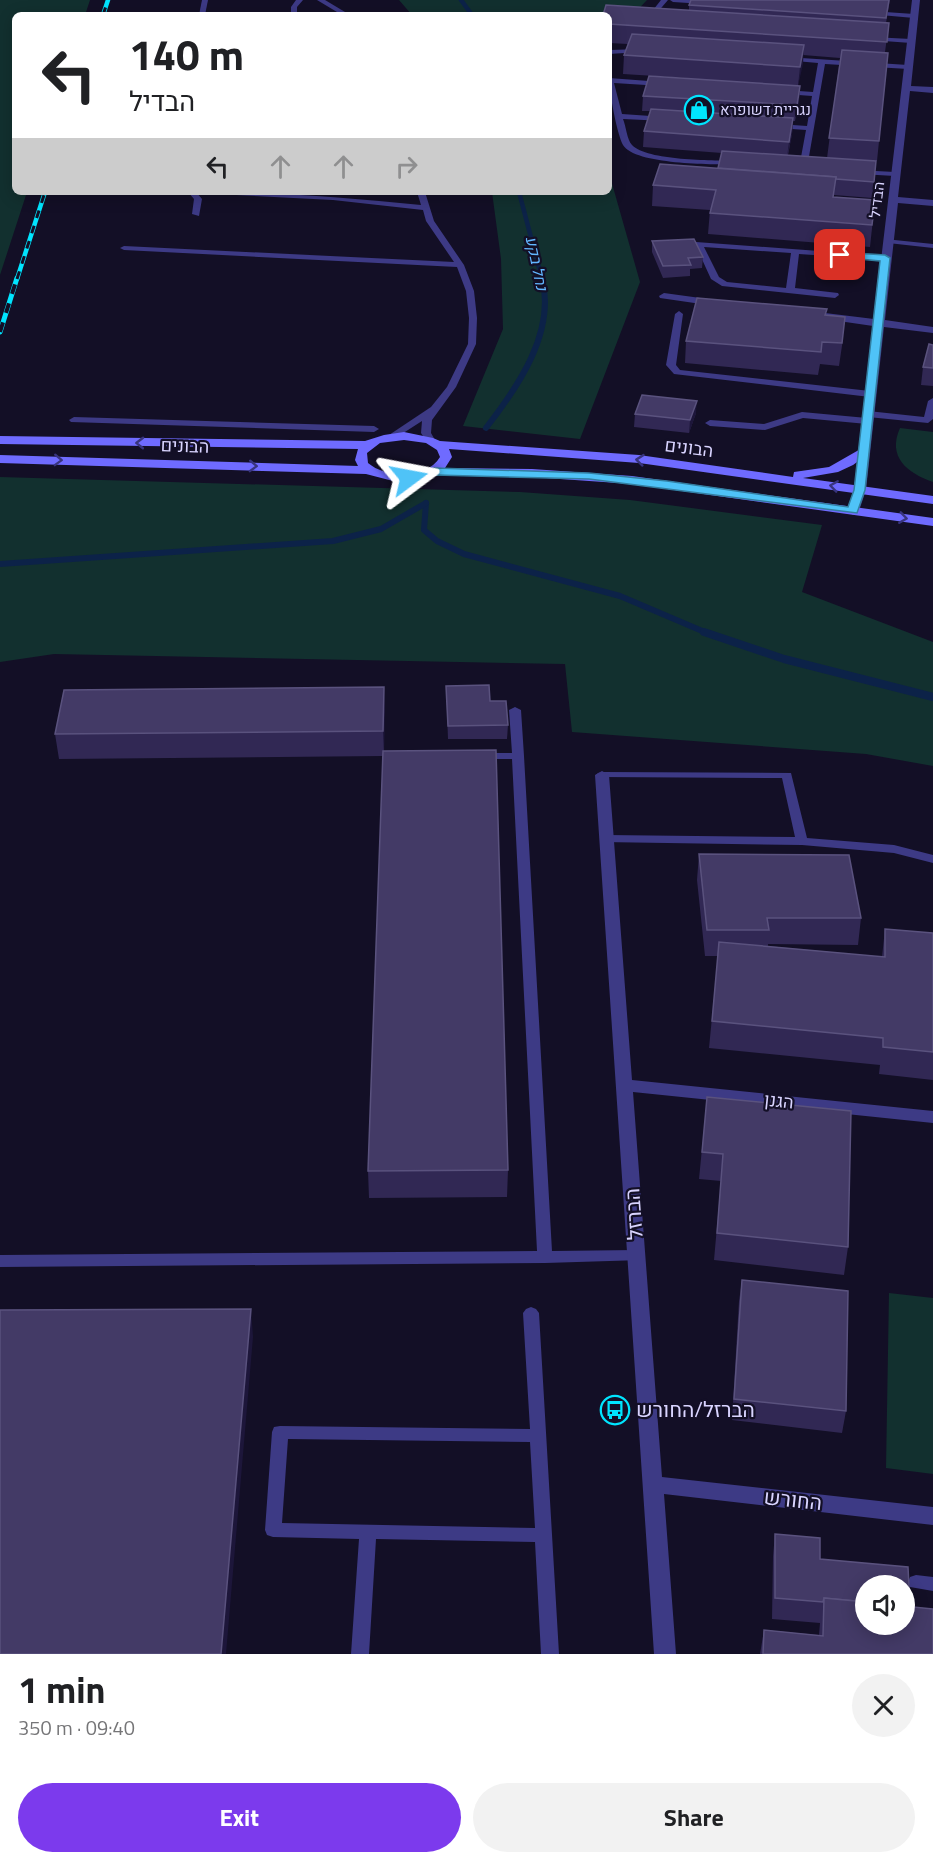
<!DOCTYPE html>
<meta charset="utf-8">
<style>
:root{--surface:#fff;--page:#f2f2f2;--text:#202124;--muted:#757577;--accent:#7c3aed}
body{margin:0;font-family:"Titillium Web",Heebo,sans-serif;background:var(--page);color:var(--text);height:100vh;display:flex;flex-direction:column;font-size:22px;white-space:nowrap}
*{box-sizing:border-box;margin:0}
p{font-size:20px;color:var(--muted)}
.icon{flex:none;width:33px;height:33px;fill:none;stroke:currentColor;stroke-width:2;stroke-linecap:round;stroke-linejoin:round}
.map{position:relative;height:1654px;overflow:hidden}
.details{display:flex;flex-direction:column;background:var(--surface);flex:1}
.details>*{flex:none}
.banner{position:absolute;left:12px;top:12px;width:600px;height:183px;border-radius:9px;box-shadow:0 3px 15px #0003;background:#fff;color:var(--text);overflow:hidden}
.tools{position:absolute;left:855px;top:1575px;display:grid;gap:12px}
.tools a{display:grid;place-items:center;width:60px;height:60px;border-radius:50%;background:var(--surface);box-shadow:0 3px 15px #0003;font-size:30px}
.pin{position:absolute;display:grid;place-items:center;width:51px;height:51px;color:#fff;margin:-26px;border-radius:12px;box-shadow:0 3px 9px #0006}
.me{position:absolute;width:66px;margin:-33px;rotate:77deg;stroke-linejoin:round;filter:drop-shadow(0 0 4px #0008)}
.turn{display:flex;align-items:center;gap:21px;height:126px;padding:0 18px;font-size:27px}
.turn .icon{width:78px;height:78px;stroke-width:2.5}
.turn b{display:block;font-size:42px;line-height:51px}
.lanes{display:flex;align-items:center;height:57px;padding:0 18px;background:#0003;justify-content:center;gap:30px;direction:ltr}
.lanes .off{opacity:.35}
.round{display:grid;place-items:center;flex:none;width:63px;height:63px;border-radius:32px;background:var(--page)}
.summary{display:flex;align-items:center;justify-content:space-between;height:102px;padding:0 18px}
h1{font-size:36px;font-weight:700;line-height:45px}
.cta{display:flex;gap:12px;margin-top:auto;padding:12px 18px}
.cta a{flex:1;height:69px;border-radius:36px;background:var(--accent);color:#fff;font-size:24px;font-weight:700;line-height:69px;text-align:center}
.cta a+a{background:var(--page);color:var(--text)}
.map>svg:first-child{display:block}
.green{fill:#12302f}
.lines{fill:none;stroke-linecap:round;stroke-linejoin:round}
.stream-far2{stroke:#0c2248;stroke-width:4.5}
.stream-far1{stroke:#0c2248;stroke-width:6}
.stream{stroke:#0c2248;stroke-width:8}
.lane{fill:#3d3a85;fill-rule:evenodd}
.street{fill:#3d3a85;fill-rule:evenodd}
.secondary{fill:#6f6bff;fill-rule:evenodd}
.rail-far1-casing{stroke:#00e5ff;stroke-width:4.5}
.rail-casing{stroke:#00e5ff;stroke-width:5}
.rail-far1{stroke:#130f26;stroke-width:3;stroke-dasharray:8;stroke-linecap:butt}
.rail{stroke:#130f26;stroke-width:4;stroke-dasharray:10;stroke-linecap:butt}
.wall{fill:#312854}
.shaded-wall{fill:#1d163a}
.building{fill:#433a66;stroke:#5a527e;stroke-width:1.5}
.oneway{stroke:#38347d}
.route{fill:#4fc3f7;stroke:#337fa1;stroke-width:1.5}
.labels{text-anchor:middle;stroke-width:4.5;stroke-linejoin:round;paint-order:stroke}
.far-poi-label{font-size:15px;fill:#d9d4ff;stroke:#130f26;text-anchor:start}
.far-street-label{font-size:15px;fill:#d9d4ff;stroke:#130f26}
.far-water-label{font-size:16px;font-style:italic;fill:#62b6ff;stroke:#130f26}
.street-label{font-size:18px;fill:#d9d4ff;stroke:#130f26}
.near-street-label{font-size:21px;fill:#d9d4ff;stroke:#130f26}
.near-poi-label{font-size:21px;fill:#d9d4ff;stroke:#130f26;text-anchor:start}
</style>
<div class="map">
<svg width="933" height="1654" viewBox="0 0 933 1654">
<rect width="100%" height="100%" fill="#130f26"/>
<g class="green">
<path d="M0 0H90L85 15H15V192H27L0 275Z"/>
<path d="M399 0H647L626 22 609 15H412Z"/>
<path d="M609 173 640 282 580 439 463 426 503 329 501 259 492 192H609Z"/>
<path d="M900 428 933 432V482C907 473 887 457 900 428Z"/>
<path d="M0 477 520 492 630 500 822 525 802 592 933 642V766L866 754 572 732 565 664 54 654 0 662Z"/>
<path d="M889 1293 933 1298V1474L886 1468Z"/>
</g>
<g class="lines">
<g class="stream-far2">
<path d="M461 0 472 15"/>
<path d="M519 192 542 279"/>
</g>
<g class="stream-far1">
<path d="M486 428C518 387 556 332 542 278"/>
<path d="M426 503 424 530 437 541 464 554 620 596 707 633"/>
<path d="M0 564 333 541 381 529 426 503"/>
</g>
<path class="stream" d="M704 632 784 659 933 697"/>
<g class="lane">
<path d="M202 0H208L205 15H199Z"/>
<path d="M296 0H303L297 7V15H291V7Z"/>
<path d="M317 0H325L350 15H342Z"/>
<path d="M661 0H668L650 21H646V19Z"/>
<path d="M670 0H704L707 2 704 4 673 2Z"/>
<path d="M871 11 914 14 917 16 914 18 869 14 868 13Z"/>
<path d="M872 37 911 39 914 41 911 43 870 40 869 39Z"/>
<path d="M642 49V51L640 52 609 54V50Z"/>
<path d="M786 57 908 65 912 67 908 69 825 64 807 168 803 170 799 168 806 130 778 128 774 126 778 124 807 126 812 96 785 94 781 92 785 90 813 92 818 63 784 60 782 59Z"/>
<path d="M609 78 662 82 666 84 662 86 614 83 622 114 665 117 669 119 665 121 623 119C626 126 627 140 632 145 647 161 713 160 735 161L739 163 735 165C713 164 635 165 623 145 617 134 609 91 609 78Z"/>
<path d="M857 170 895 172 899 174 895 176 860 174H857Z"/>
<path d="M188 192H196L202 199 199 216 192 214 194 199Z"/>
<path d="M212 192C282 192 351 198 421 205L417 192H425L434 221 464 265 474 291 477 318 476 344 456 387 432 420 431 433 435 440 433 442H427L421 433 422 421 394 439H388L386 437 431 407 447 387 468 344 469 318 466 291 457 267 124 250 120 248 124 246 454 262 426 221 423 210 333 200 216 194Z"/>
<path d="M885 239 933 244V248L888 243H885Z"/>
<path d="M696 242 886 256 890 258 886 260 799 254 795 288 838 293 839 295 835 298 722 286 711 279 695 244ZM704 247 791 253 786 288 727 282 719 277Z"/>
<path d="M679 311 683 314 676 365 680 370 870 391 875 394 870 397 674 374 666 365 675 314Z"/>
<path d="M933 398V419L928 423 868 417 863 414 868 411 924 417 928 401Z"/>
<path d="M802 412 867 418 872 421 867 424 803 418 765 430 710 426 705 423 710 420 764 424Z"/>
<path d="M74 417 374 426 379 429 374 432 71 422 69 420Z"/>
<path d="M515 707 521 710 524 756 552 1251 637 1250 642 1252 644 1256 642 1260 545 1263 0 1267V1255L537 1251 512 759H481L475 756 481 753H512L509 710Z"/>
<path d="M602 772 791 773 807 838 894 845 933 855V863L894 853 802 845 602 842 600 839 602 836 606 835 795 837 782 778 598 777 596 775 598 773Z"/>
<path d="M531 1307 536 1309 539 1313 559 1654H541L535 1542 376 1539 369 1654H351L359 1539 273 1537 267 1535 265 1530 272 1432 274 1427 280 1426 530 1429 523 1313 526 1309ZM288 1439 530 1442 535 1528 282 1523Z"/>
<path d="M916 1575 933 1577V1591L910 1587 908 1582 910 1577Z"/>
</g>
<g class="street">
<path d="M912 0H920L911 86 933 87V93L910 91 898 197 933 200V206L898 203 885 320 933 327V333L884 327 866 490 859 511 853 515 847 511 854 490 873 326 825 319 820 316 825 313 874 319Z"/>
<path d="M664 293 715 300 720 303 715 306 660 298 659 296Z"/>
<path d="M602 771 609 775 632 1080 933 1111V1123L633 1092 662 1477 933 1507V1525L664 1494 676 1654H654L595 775Z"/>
</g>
<path class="secondary" d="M404 432 433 438 440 441 639 455 793 477 794 472 829 467 864 447 868 448V454L853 465 838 472 803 478 933 496V504L639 463 449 449 452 457 445 468 532 469 632 476 933 518V526L632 484 532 477 435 475 413 481H393L366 474 0 463V455L358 466 355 460 358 449 0 444V436L365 441 384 435ZM404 440 426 443 437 450 440 457C427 479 387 479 368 463L367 453 380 443Z"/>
<g class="rail-far1-casing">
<g id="rail-far1">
<path d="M103 15 108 0"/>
<path d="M17 279 45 192"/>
</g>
</g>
<g class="rail-casing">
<path id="rail" d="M0 332 17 278"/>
</g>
<use href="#rail-far1" class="rail-far1"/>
<use href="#rail" class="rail"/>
</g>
<g class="wall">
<path d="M890 0 886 23H889L885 52 888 53 877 161 827 158 840 58 803 55 798 86H800L799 101 795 121H793L792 134 788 155 876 161 872 198 834 195V197L875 200 870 247 708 234 710 210 652 206 653 185 718 168 722 153 643 147 644 131 650 111H642L643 96 687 78 623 74 624 55 628 44 609 43V15L689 11V5Z"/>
<path d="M652 241 703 257 702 268 690 269V276L663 278 652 252Z"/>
<path d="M826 316 843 339 839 366 820 364 818 375 685 363 686 341Z"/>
<path d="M933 345V386L921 385 923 367Z"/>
<path d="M696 413 689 433 634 427 635 414Z"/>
<path d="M446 686 490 701 508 725 507 739H448Z"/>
<path d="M384 687V751L508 1170 507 1197 369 1198 368 1171 383 756 59 759 55 734Z"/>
<path d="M699 854 861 918 858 945 768 944V946L882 957 885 929 933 933V1080L879 1074 880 1065 709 1048 718 956H705L697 880Z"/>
<path d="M707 1097 848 1247 844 1275 714 1260 721 1181 699 1179Z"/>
<path d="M742 1280 846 1411 842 1433 732 1420 739 1301Z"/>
<path d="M775 1534 910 1607 933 1654H760L764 1630 819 1635 820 1623 772 1619 773 1556Z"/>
</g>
<g class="shaded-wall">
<path d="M804 45 803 64 798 86 800 67Z"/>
<path d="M800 86 799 101 795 121 797 105Z"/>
<path d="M793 118 792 134 787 157 789 142Z"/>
<path d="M697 401 696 413 689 433 690 420Z"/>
<path d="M384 687 385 712 384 756 383 731Z"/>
<path d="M251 1309 253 1337 226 1654H221Z"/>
</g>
<g class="building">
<path d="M691 0H889L886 18 689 5Z"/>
<path d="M606 5 889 23 887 42 609 24V15H603Z"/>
<path d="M632 34 804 45 800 67 624 55Z"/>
<path d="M842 50 888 53 879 141 829 138Z"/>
<path d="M649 76 800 86 797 105 643 96Z"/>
<path d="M651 109 793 118 789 142 644 131Z"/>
<path d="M722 151 876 161 874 182 836 179V177L718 168Z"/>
<path d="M660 164 836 177 833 197 875 200 872 225 710 213 716 190 653 185Z"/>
<path d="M694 239 703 257 688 258 691 265 663 266 652 241Z"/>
<path d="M697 298 827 309 825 315 845 317 842 343 822 342 821 352 686 341Z"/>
<path d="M929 344 933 345V368L923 367Z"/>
<path d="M642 395 697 401 690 420 635 414Z"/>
<path d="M489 685 490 701H506L508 725 448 726 446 686Z"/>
<path d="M384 687 383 731 55 734 64 690Z"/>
<path d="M496 750 508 1170 368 1171 383 751Z"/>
<path d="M699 854 849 855 861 918H767L769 930H707Z"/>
<path d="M885 929 933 933V1052L883 1047V1038L712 1021 719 942 885 957Z"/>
<path d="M707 1097 851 1111 848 1247 717 1233 723 1154 702 1152Z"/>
<path d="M742 1280 848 1291 846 1411 734 1399Z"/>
<path d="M251 1309 221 1654H0V1310Z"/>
<path d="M775 1534 820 1538V1559L908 1567 910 1607 904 1606V1586H866V1602L824 1598 823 1602 775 1598Z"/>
<path d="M824 1598 866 1602V1624H904V1606L933 1609V1654H763L764 1630 823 1636Z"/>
</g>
<defs><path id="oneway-chevron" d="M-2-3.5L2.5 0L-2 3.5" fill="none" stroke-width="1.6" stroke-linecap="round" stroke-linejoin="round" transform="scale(1.5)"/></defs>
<g class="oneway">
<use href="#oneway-chevron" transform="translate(140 443) rotate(-179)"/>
<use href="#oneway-chevron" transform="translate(58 460) rotate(2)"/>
<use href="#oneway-chevron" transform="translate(640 460) rotate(-174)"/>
<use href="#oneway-chevron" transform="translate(253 466) rotate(2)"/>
<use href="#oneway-chevron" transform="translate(834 486) rotate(-172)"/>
<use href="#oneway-chevron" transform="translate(903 518) rotate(8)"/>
</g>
<path class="route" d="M840 252 885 255 890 258 865 490 857 513 589 479 435 475 409 482 403 478 435 468 589 473 667 481 848 507 854 490 880 261 837 257 836 255Z"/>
<defs>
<g id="shop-ring" transform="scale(1.5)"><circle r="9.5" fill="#130f26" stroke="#00e5ff" stroke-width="1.5"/><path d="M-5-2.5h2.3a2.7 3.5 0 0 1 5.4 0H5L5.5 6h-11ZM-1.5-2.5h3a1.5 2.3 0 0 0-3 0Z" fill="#00e5ff"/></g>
<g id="bus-ring" transform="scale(1.5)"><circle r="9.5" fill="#130f26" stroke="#00e5ff" stroke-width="1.5"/><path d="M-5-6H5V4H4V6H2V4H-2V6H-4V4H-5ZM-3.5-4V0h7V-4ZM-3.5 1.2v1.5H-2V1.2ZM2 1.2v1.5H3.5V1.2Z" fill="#00e5ff"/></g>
</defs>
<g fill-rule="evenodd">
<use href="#shop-ring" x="699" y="110"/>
<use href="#bus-ring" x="615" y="1410"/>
</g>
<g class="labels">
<g class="far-poi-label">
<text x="720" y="115">נגריית דשופרא</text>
</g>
<g class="far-street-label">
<text transform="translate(877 200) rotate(-83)" y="5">הבדיל</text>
</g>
<g class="far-water-label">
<text transform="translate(537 263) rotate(78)" y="6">נחל בקע</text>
</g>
<g class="street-label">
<text transform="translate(185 446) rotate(2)" y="6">הבונים</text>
<text transform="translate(689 448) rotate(7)" y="6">הבונים</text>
<text transform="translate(779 1101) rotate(6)" y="6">הגנן</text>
</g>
<g class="near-street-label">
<text transform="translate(634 1214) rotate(-94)" y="7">הברזל</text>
<text transform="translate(793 1500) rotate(6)" y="7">החורש</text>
</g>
<g class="near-poi-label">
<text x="636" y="1417">הברזל/החורש</text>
</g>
</g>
</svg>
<div class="tools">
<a><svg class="icon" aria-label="sound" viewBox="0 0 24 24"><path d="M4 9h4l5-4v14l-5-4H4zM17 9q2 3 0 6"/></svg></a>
</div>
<div class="pin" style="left:840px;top:255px;background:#d93025"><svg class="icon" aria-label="arrive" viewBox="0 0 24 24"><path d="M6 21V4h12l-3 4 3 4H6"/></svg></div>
<svg class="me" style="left:409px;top:478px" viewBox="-20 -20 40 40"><path d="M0-17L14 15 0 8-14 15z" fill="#4fc3f7" stroke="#fff" stroke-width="4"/></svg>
<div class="banner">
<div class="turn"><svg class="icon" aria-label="left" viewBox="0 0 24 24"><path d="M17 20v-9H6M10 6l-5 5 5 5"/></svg><div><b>140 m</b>הבדיל</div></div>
<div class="lanes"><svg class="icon" aria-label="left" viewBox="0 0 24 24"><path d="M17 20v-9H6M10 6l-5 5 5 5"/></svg><svg class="icon off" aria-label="ahead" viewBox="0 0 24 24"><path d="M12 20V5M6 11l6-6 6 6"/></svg><svg class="icon off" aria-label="ahead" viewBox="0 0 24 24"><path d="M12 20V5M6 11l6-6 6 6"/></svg><svg class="icon off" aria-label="right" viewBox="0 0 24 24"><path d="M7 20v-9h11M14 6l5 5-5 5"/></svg></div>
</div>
</div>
<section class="details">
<div class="summary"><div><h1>1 min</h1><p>350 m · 09:40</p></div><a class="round"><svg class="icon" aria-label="close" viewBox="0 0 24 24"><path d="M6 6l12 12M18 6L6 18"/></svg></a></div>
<div class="cta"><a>Exit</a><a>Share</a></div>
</section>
